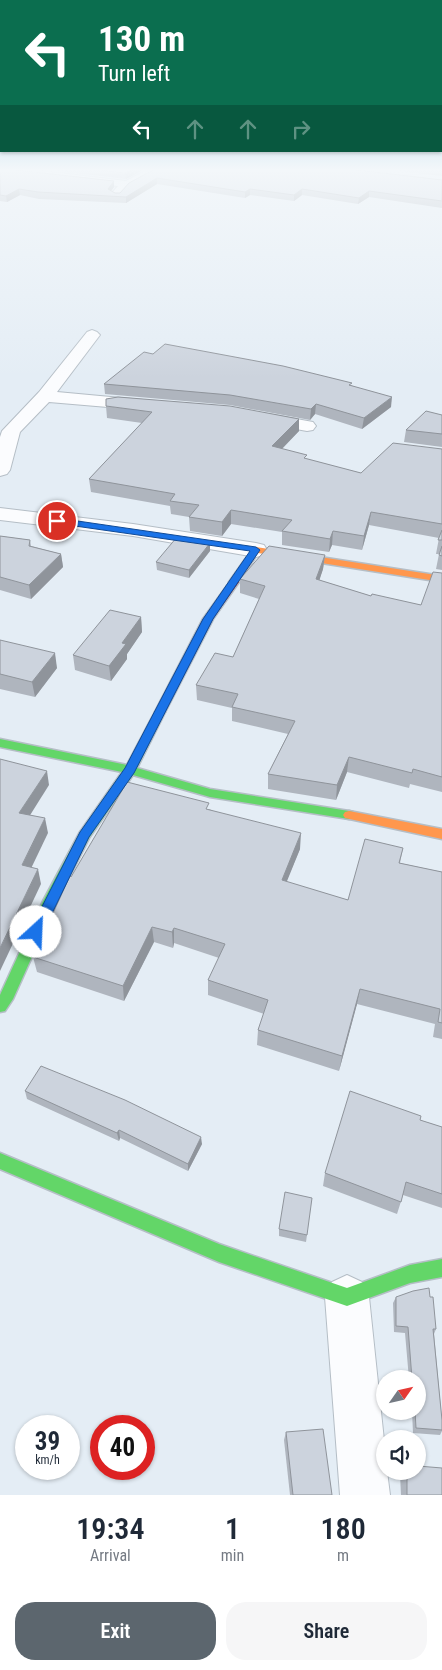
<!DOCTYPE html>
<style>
:root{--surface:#fff;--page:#f6f6f7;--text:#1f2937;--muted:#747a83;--accent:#5c666e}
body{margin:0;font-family:"Roboto Condensed",sans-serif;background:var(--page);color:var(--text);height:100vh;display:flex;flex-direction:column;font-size:19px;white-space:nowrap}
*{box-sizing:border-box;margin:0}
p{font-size:16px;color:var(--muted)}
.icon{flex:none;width:28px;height:28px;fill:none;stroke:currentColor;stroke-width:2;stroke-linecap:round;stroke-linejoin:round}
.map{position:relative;height:1495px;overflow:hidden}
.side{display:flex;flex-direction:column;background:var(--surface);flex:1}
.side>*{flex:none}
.guide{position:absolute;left:0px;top:0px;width:442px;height:152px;box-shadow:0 1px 4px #0004;background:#0b6e4f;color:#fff;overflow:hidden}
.needle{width:32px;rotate:56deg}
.controls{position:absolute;left:376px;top:1370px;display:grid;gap:10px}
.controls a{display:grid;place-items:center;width:50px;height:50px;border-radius:50%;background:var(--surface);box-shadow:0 1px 4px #0004;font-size:25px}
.speed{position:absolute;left:15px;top:1415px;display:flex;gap:10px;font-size:25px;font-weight:700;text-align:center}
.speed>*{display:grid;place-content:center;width:65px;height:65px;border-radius:50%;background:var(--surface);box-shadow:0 1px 4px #0004;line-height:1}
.speed small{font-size:12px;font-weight:400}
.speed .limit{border:8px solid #d22;background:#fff;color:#111}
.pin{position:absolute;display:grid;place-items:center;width:42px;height:42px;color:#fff;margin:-21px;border:2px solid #fff;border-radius:50%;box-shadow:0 1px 5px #0007}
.me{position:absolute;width:55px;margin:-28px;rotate:25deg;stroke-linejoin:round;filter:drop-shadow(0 0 4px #0008)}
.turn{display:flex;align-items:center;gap:18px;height:105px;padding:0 15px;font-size:22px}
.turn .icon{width:65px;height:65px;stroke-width:2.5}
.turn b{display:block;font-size:35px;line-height:42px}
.lanes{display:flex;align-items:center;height:48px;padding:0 15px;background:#0003;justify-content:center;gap:25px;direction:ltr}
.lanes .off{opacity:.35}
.eta{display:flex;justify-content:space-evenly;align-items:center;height:85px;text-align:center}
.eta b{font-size:30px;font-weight:600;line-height:35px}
.action{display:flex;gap:10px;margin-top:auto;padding:10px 15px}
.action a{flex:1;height:58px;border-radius:20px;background:var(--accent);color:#fff;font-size:20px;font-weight:600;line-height:58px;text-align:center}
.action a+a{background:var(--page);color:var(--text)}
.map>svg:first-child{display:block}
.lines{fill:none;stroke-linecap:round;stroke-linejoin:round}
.street-casing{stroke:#b5bec6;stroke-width:2}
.fast-casing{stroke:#b5bec6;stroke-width:3}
.slow-casing{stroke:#b5bec6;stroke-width:3}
.jam-casing{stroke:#b5bec6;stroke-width:3}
.street{fill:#fbfcfe;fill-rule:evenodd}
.fast{fill:#63d668;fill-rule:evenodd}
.slow{fill:#ff974d;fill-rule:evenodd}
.jam{fill:#b3261e;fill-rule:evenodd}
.wall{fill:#afb5be}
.shaded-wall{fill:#8f949b}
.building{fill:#ccd3dd;stroke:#8f949b}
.route{fill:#1a73e8;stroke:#114b97}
</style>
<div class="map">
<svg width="442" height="1495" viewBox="0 0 442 1495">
<rect width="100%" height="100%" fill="#e4edf5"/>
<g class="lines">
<g class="street-casing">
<g id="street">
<path d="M0 169H26L126 181 149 169H162L128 188 120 197 116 198 110 195 118 186 0 172Z"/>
<path d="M92 330 97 332 100 335 57 392 143 400 149 401 152 405 149 409 143 410 49 402 20 432 10 470 7 474 0 476V437L2 431 39 392 87 332Z"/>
<path d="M263 413 313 422 316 426 313 430 307 431 257 422 254 418 257 414Z"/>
<path d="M0 508 133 524 256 543 264 545 267 550 264 555 256 557 133 536 0 520Z"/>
<path d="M347 1275 362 1282 369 1297 385 1450V1471H387L390 1495H340L325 1297 332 1282Z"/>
</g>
</g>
<g class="fast-casing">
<g id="fast">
<path d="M160 708 165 712 137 768 210 789 349 811 353 812 355 815 353 818 349 819 210 797 133 775 89 838 57 901 13 999 5 1011 0 1012V995L43 901 80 832 122 772 0 747V739L127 765 155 712Z"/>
<path d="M0 1153 219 1244 347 1288 410 1265 442 1259V1277L410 1283 347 1306 219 1262 0 1169Z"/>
</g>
</g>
<g class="slow-casing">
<g id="slow">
<path d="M256 547 442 576V582L258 553 237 584H231L229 582 253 548Z"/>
<path d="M349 811 442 829V839L345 818 343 815 345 812Z"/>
</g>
</g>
<g class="jam-casing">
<path id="jam" d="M234 579 239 582 213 619 165 712 160 716 156 715 155 712 203 619 231 580Z"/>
</g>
<use href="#street" class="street"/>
<use href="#fast" class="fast"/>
<use href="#slow" class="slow"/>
<use href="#jam" class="jam"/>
</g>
<g class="wall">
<path d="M0 169 114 181V187L111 191 115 193H120L155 169 442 180V208L369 197 358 204 302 195 294 201 250 195 245 198 157 184 126 203 39 199 20 195 7 202 0 201Z"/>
<path d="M41 169H145L126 179Z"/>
<path d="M381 169H442V176Z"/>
<path d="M104 384 351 385 391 407 362 429 315 414 310 420 230 405 105 394Z"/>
<path d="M106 406 299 431 282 449 306 459 361 473 442 449V570L436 569 439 554H436L439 538 369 525 362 550 332 545 329 552 282 545V532L231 524 222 536 190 531 189 517 171 514 170 506 91 492 89 479 142 423 107 418Z"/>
<path d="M442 415V447L404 442 406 430Z"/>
<path d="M0 536 30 540 31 546 61 554 63 567 31 599 0 590Z"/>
<path d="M210 551 189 578 157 570 156 562Z"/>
<path d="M325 555 323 569 319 580 371 596 421 605 442 573V792L410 784 409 788 347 772 336 800 268 789V774L288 734 232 721V708L197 700 196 685 233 657 259 599 240 593V579Z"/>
<path d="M141 617 142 632 127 654V659L111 681 75 670 73 655Z"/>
<path d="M0 640 57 668 35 697 0 689Z"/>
<path d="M209 809 300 849 286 882 348 900 403 848 400 863 442 872V1039L433 1037 435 1024 357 1004 339 1071 257 1045 258 1030 264 1014 208 995V980L219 958 174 943 173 948 154 942 124 1001 37 972 33 957 71 877Z"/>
<path d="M25 1091 202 1144 188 1171 120 1138 119 1141 27 1099Z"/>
<path d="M420 1120 442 1127V1208L403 1195 397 1214 323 1186 325 1173Z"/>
<path d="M279 1229 307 1235 306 1242 279 1236Z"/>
<path d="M396 1297H430L436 1329 434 1334 442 1420V1431L440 1435 413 1433 412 1411H418V1379H409L405 1333 394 1332 393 1303Z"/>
<path d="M286 1432 332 1495H290L284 1440Z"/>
<path d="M402 1471H418L442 1495H401L400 1474Z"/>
</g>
<g class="shaded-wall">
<path d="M133 169H145L126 179 125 173Z"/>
<path d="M157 178V184L126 203V197Z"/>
<path d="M114 181V187L108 195V189Z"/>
<path d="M19 189 20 195 7 202 6 196Z"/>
<path d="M250 189V195L245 198V192Z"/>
<path d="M302 189V195L294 201V195Z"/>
<path d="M369 191V197L358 204 359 198Z"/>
<path d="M392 397 391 407 362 429 364 418Z"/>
<path d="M316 404 315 414 310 420 311 409Z"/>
<path d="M299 419V431L272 459V446Z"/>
<path d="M231 510V524L222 536V522Z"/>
<path d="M371 512 369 525 362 550 364 536Z"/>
<path d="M333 531 332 545 329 552 330 539Z"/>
<path d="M210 543V551L189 578V570Z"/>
<path d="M61 554 63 567 31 599 29 585Z"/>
<path d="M325 555 323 569 315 594 316 579Z"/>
<path d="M141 617 142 632 127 654V659L111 681 109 666 122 643Z"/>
<path d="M55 653 57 668 35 697 32 682Z"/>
<path d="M349 757 347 772 336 800 337 785Z"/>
<path d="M47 771 49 785 22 828 19 813Z"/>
<path d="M45 818 48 833 26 879 22 865Z"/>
<path d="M301 833 300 849 281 896 282 880Z"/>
<path d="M38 869 41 884 0 971V948Z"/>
<path d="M152 927 154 942 124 1001 123 986Z"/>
<path d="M174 928V943L173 948 172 932Z"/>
<path d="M360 989 357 1004 339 1071 342 1056Z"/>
<path d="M119 1130 120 1138 119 1141 117 1133Z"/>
<path d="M201 1137 202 1144 188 1171V1164Z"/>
</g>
<g class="building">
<path d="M0 169H7L114 181 108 189 115 193H120L129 183 155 169H349L442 180V201L369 191 359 198 302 189 294 195 250 189 245 192 157 178 126 197 38 192 19 189 6 196 0 195Z"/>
<path d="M90 169H133L125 173Z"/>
<path d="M165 344 283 366 352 383 349 385 392 397 364 418 316 404 311 409 230 395 104 384 144 352 153 354Z"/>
<path d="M118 397 230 406 299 419 272 446 307 455 304 458 361 473 393 443 442 449V524L371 512 364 536 333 531 330 539 282 531 292 520 231 510 222 522 189 517 199 505 170 501 175 494 89 479 152 412 106 406V399Z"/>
<path d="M426 411 442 415V434L406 430Z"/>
<path d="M442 530V540H438Z"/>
<path d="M0 536 30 540 29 546 61 554 29 585 0 577Z"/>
<path d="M177 537 210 543 189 570 156 562Z"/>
<path d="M269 546 325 555 316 579 371 596 372 594 421 605 433 572 442 573V777L413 769 412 773 349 757 337 785 268 774 295 721 232 707 238 694 196 685 215 653 233 657 265 586 240 579Z"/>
<path d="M442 546V556L439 555Z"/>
<path d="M110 610 141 617 122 643 126 644 109 666 73 655Z"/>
<path d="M0 640 55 653 32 682 0 674Z"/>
<path d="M0 759 47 771 19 813 45 818 22 865 38 869 0 948Z"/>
<path d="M127 782 209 803 206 809 301 833 282 880 348 900 365 839 403 848 399 863 442 872V1023L438 1022 440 1009 360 989 342 1056 258 1030 268 1000 208 980 225 944 174 928 172 932 152 927 123 986 33 957 70 876 71 877Z"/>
<path d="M41 1066 125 1100 201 1137 188 1164 119 1130 117 1133 25 1091Z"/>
<path d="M350 1091 421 1116 420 1120 442 1127V1194L406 1182 401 1202 325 1173Z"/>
<path d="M285 1192 312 1198 307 1235 279 1229Z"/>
<path d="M429 1288 430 1297H433L436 1329H433L442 1420V1430L416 1428 415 1411H418V1379H412L408 1327 396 1326V1297L413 1291Z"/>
<path d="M323 1429 332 1495H293L286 1432Z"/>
<path d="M418 1466 442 1468V1495H407V1471H418Z"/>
</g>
<linearGradient id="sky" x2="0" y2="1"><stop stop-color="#6bbcdc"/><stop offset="0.45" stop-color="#f3f7fa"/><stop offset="1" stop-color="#f3f7fa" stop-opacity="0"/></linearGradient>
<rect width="442" height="378" fill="url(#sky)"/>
<path class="route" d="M57 518 256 547 260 550 213 619 134 773 89 837 41 936 36 938 31 936 29 932 80 832 125 768 203 619 250 551 54 523V519Z"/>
</svg>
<div class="controls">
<a><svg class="needle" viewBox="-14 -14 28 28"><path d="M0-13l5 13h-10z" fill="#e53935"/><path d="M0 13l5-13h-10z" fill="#747a83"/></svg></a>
<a><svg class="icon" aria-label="sound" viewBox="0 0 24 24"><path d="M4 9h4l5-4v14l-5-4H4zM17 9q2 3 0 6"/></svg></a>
</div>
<div class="speed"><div>39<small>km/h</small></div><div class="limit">40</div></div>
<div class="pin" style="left:57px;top:521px;background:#d93025"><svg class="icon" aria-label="arrive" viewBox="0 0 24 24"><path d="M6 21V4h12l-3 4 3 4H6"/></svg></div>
<svg class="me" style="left:36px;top:932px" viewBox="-20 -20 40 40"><circle r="19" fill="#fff"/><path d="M0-13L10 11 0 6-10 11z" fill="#1a73e8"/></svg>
<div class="guide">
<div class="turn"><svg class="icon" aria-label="left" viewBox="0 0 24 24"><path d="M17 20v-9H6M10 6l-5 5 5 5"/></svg><div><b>130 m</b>Turn left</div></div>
<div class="lanes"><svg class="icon" aria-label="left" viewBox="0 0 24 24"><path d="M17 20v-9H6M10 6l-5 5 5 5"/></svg><svg class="icon off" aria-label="ahead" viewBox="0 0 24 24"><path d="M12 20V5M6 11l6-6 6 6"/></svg><svg class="icon off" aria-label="ahead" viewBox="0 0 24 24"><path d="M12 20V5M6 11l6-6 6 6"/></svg><svg class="icon off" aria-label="right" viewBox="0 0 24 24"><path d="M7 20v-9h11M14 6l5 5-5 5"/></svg></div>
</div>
</div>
<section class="side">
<div class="eta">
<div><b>19:34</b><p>Arrival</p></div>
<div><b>1</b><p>min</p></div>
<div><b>180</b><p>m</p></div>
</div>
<div class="action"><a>Exit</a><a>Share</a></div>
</section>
